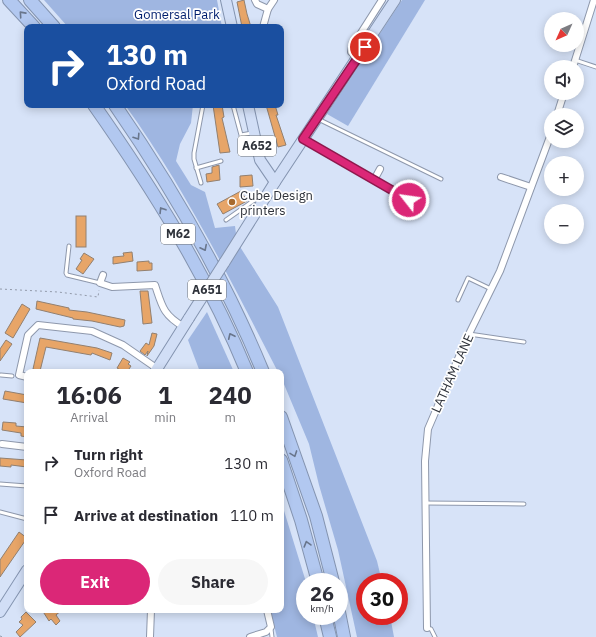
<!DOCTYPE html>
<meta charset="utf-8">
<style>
:root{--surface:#fff;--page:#f7f7f7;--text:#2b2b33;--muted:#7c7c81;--accent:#db2777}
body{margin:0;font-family:"IBM Plex Sans",sans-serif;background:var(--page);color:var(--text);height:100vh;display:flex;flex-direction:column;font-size:15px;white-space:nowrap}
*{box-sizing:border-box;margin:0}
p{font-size:13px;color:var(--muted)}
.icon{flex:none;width:22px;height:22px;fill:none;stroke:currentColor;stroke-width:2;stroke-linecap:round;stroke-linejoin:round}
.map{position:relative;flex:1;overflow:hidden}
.side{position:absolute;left:24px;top:369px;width:260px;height:244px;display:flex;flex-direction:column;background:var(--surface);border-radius:8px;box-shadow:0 2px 10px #0003}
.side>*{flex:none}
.hud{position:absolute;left:24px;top:24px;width:260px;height:84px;border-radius:8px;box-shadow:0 2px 10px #0003;background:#1a4fa0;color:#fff;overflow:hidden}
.needle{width:26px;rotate:225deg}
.fabs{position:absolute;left:544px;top:12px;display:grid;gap:8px}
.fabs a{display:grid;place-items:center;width:40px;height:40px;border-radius:50%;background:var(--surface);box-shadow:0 2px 10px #0003;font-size:20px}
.speed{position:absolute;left:296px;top:573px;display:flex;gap:8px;font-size:20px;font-weight:700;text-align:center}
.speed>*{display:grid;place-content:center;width:52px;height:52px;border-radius:50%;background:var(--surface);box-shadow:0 2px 10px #0003;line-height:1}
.speed small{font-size:10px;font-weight:400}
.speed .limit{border:6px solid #d22;background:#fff;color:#111}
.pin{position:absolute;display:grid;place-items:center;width:34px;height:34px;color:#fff;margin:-17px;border:2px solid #fff;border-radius:50%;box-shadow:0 1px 4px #0007}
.me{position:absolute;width:44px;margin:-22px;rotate:300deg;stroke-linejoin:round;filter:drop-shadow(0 0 3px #0008)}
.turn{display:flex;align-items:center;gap:14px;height:84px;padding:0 16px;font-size:18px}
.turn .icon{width:52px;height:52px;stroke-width:2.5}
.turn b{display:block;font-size:28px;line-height:34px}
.eta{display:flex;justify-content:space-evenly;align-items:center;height:68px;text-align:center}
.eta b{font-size:24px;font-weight:700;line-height:28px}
.cta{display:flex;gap:8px;margin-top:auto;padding:8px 16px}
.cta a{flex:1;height:46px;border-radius:24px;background:var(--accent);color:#fff;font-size:16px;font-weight:700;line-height:46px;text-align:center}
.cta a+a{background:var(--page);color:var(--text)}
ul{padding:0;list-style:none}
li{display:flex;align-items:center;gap:12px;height:52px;padding:0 16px}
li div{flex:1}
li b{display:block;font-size:15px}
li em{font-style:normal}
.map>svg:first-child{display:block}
.green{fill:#9fb6e1}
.building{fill:#e7a568;stroke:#928070}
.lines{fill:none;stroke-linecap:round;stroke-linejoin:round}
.lane-casing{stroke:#8e98ac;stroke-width:5}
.street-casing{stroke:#8e98ac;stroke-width:8}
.primary-casing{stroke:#8494b0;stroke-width:12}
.highway-casing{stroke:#8494b0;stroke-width:14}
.path{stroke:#929aaa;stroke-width:1;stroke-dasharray:2 3;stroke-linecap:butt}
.lane{stroke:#fff;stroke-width:3}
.street{stroke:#fff;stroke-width:6}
.primary{stroke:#d1def6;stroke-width:10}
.highway{stroke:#b2c8f0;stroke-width:12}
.primary-bridge-casing{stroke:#8494b0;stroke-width:12;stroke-linecap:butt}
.primary-bridge{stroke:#d1def6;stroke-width:10}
.oneway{stroke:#69768c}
.route-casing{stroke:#8e194d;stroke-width:10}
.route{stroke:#db2777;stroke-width:7}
.poi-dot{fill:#a76a2e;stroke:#fff;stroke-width:1.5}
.labels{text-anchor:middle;stroke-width:3.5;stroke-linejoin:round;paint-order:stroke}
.shield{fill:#fff;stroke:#6d7075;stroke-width:1}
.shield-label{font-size:12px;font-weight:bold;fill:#2e323a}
.park-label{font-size:13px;fill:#001e6d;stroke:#fff}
.poi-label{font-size:13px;fill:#2e323a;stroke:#fff;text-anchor:start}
.street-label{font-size:13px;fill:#2e323a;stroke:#fff}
</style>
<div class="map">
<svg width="596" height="637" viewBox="0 0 596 637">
<rect width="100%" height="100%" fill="#d7e3f8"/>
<g class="green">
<path d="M44 0H217L222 27H68Z"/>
<path d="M402 0H425L348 126 327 114Z"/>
<path d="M125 105H193L191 123 180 144 176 161 191 185 205 192 215 228 235 226 237 242 278 307 377 561 382 582H365V616H390L394 637H357L338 550 319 485 309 444 281 377V372H278C231 281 185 188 125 105Z"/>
<path d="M207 312 234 372H200L188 340Z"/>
<path d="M281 501 306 582 305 616H313L318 637H277L270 610H281Z"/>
</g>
<g class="building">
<path d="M244 0 247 14 251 27H242L237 2Z"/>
<path d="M213 105H222L224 117 222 118 230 152 220 153Z"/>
<path d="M266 105H275L278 115H276L286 145 278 147Z"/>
<path d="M219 165 220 180 207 182 206 174 212 173V167Z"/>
<path d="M252 175 253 186 240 187V176Z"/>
<path d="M241 191 247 201 223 214 217 204Z"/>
<rect x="76" y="216" width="10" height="31"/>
<path d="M132 252 133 261 113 264V257L124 256 123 253Z"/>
<path d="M84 253 94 259 83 274 76 269 82 260 80 259Z"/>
<path d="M149 261V263H152V270L137 271V262Z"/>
<path d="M140 291H148L152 323 143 324Z"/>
<path d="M37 301 69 308V310L87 312 125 320 124 326 120 327 92 321 73 319V318L36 309Z"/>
<path d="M22 304 30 309 13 338 5 333Z"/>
<path d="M152 333 157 334 154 346 147 356 148 351 145 355 140 351 146 343 149 345Z"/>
<path d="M40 338 97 348 112 353 110 360 92 353 91 355 46 347 40 371 33 369Z"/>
<path d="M6 340 12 344 0 361V349Z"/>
<path d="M123 358 130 362 128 364 131 366 127 372H124L117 368Z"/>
<path d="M5 391 27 395V403L3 399Z"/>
<path d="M3 422 16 423V426L27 427V437L21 436V433L2 430Z"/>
<path d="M0 458 27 460V467L11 465V467L0 466Z"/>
<path d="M19 532 27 538 0 577V560Z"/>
<path d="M42 610H62L56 615 60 621 56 625 51 619 49 621Z"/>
<path d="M26 612 36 622 20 637 16 632 23 625 19 622 22 619 21 617Z"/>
</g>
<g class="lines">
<g class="lane-casing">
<g id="lane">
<path d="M575 60 596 67"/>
<path d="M233 105 241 135 252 133"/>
<path d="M318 119 441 179"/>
<path d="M196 168 221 161"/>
<path d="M201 183 194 159V153L203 105"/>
<path d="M226 220 260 196 263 197"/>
<path d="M69 246 66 273 67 275 100 283"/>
<path d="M458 300 468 278 491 289"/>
<path d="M469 334 524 342"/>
<path d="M1 375 12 376"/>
<path d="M0 484 27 486"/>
<path d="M426 503 524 504"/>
<path d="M0 512 27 519"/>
<path d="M427 628 431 629 435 637"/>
<path d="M271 629 272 637"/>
</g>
</g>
<g class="street-casing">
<g id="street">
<path d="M255 0 257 4 268 9"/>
<path d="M263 27 268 9 274 0"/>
<path d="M358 57 351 52 352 47 382 0"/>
<path d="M573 67 594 0"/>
<path d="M557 115 564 93"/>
<path d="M303 139 409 200"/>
<path d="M501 177 531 187"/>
<path d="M374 180 380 169"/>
<path d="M403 196 408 187"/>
<path d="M103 275 100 283 112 287 155 285C162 306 163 315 184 327"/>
<path d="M27 377 19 375 28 335 38 325 92 331 123 345 162 372"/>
<path d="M2 444 27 447"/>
<path d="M427 628 425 461 428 429 467 338 500 271 551 134"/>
<path d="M150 637 151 610"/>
<path d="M250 637 266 632 271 627 267 610"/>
</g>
</g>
<g class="primary-casing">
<g id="primary">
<path d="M226 0 232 27"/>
<path d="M248 105 260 160 275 182"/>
<path d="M224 263 275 182 395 0"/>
<path d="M155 372 189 318"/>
<path d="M0 612 27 570"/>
</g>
</g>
<g class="highway-casing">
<g id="highway">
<path d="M9 0 34 27"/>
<path d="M30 0 54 27"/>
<path d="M94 105C153 189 208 277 247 372"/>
<path d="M115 105C173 189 224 277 263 372"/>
<path d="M281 417 316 516 333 582"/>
<path d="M281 460 301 520 318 582"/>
<path d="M339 612 344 637"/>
<path d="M325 616 330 637"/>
</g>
</g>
<g class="path">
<path d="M0 289 58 292 98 297 99 290"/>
<path d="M0 636 3 637"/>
</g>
<use href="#lane" class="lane"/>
<use href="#street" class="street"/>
<use href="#primary" class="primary"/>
<use href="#highway" class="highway"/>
<g class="primary-bridge-casing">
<path id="primary-bridge" d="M189 318 224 263"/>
</g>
<use href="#primary-bridge" class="primary-bridge"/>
</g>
<defs><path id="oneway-chevron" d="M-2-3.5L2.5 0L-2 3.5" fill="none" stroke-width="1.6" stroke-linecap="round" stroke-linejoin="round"/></defs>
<g class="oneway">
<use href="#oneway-chevron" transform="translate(22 14) rotate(-132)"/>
<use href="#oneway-chevron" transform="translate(137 137) rotate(57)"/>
<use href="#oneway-chevron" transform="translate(162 210) rotate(-122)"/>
<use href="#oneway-chevron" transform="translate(204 248) rotate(63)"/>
<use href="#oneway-chevron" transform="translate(231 336) rotate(-115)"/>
<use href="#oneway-chevron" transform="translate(294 454) rotate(70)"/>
<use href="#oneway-chevron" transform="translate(307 544) rotate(-106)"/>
</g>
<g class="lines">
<g class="route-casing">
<path id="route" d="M365 47 303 139 409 200"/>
</g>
<use href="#route" class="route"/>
</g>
<circle class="poi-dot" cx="232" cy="202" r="4"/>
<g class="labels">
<g class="shield">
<rect x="238" y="136" width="38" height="20" rx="3"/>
<rect x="161" y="224" width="34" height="20" rx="3"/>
<rect x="188" y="280" width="38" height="20" rx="3"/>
</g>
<g class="shield-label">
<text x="257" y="150">A652</text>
<text x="178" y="238">M62</text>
<text x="207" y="294">A651</text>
</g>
<g class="park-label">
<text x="177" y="19">Gomersal Park</text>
</g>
<g class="poi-label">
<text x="240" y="200">Cube Design<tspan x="240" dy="15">printers</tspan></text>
</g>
<g class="street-label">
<text transform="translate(452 373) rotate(-66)" y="5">LATHAM LANE</text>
</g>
</g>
</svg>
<div class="fabs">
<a><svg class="needle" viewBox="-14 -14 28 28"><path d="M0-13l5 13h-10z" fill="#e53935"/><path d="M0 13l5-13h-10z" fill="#7c7c81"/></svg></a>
<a><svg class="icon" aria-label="sound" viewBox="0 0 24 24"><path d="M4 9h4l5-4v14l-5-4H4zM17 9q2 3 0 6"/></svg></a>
<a><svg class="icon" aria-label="layers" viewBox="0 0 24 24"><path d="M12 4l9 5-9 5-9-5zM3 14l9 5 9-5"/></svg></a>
<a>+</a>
<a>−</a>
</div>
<div class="speed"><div>26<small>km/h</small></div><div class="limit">30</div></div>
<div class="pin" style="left:365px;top:47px;background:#d93025"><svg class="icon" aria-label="arrive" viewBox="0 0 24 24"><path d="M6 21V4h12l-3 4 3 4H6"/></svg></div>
<svg class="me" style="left:409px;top:200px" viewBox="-20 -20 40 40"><circle r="17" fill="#db2777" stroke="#fff" stroke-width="3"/><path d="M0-11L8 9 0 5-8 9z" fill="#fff"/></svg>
<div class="hud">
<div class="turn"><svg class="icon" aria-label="right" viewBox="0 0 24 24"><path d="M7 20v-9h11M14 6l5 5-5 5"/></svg><div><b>130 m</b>Oxford Road</div></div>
</div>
<section class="side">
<div class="eta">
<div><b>16:06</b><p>Arrival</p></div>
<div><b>1</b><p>min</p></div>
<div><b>240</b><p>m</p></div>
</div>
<ul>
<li><svg class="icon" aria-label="right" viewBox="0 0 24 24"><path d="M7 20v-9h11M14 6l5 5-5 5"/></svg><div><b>Turn right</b><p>Oxford Road</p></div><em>130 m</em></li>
<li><svg class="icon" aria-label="arrive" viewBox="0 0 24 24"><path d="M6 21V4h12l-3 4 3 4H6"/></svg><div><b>Arrive at destination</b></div><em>110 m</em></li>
</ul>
<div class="cta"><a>Exit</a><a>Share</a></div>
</section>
</div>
